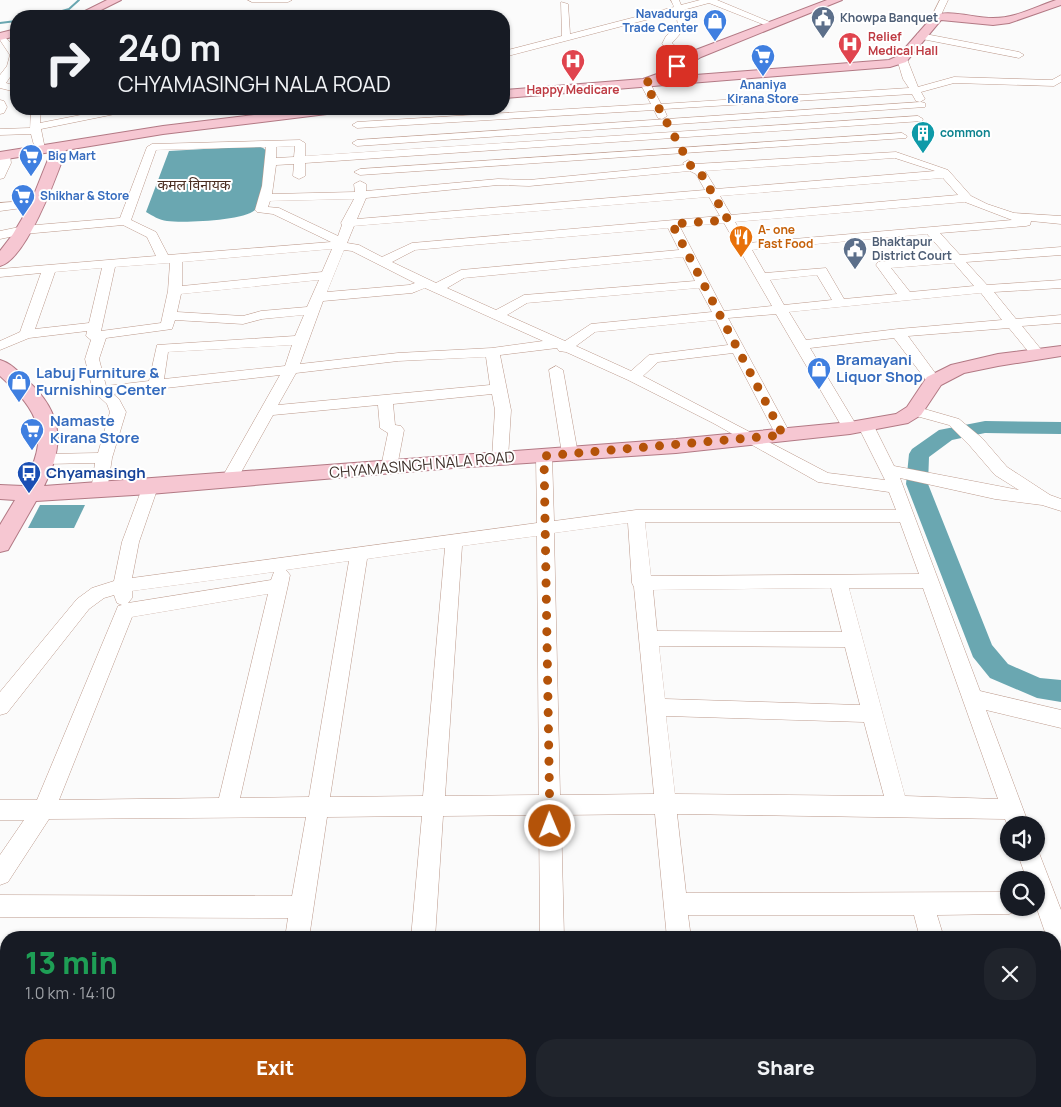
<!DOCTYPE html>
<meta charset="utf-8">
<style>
:root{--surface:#171b24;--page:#20242c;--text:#f1f3f6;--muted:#9ea1a6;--accent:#b45309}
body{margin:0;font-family:Manrope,"Noto Sans Devanagari",sans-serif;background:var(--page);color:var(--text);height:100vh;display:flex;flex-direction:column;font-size:19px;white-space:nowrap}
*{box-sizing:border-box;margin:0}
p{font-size:16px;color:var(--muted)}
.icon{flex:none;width:28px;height:28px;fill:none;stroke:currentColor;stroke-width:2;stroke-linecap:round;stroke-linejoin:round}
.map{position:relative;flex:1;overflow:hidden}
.sheet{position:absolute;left:0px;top:931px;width:1061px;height:176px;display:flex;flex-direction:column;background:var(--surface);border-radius:20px 20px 0 0;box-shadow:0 1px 4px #0004}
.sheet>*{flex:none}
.hud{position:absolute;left:10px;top:10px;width:500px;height:105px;border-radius:20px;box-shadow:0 1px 4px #0004;background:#171b24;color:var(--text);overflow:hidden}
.controls{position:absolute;left:1000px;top:816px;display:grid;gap:10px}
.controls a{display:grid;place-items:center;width:45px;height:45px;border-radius:50%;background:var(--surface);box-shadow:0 1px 4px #0004;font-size:25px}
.pin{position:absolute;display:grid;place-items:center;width:42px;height:42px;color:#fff;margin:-21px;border-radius:10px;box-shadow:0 2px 8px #0006}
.me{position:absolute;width:55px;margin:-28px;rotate:359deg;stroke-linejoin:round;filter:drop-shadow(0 0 4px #0008)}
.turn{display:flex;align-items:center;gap:18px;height:105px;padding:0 25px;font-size:22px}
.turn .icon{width:65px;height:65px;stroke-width:2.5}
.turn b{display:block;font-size:35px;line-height:42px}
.round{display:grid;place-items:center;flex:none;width:52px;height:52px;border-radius:20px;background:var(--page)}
.head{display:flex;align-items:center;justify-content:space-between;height:85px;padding:0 25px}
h1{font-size:30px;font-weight:800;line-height:38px;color:#1e9e55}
.action{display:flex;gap:10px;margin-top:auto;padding:10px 25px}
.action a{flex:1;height:58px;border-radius:20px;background:var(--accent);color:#fff;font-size:20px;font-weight:800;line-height:58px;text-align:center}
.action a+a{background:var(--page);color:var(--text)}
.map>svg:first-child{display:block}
.water{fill:#6aa7b1}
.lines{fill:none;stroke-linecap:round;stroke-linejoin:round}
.stream{stroke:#6aa7b1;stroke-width:2}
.river{fill:#6aa7b1;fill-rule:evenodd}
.minor-casing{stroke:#bc998b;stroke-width:1}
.major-casing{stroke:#b27984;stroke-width:2}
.minor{fill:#fff;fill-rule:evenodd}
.major{fill:#f6c7d2;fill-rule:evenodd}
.route{stroke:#b45309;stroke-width:9;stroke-dasharray:0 16.2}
.labels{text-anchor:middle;stroke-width:4;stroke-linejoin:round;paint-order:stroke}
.far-shop-label{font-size:12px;font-weight:bold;fill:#366cbe;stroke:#fff;text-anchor:start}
.far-service-label{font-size:12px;font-weight:bold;fill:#4e5e75;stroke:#fff;text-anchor:start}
.far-health-label{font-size:12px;font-weight:bold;fill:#be3a42;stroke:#fff;text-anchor:start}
.far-culture-label{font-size:12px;font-weight:bold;fill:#0d838f;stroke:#fff;text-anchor:start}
.far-food-label{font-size:12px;font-weight:bold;fill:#c56008;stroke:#fff;text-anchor:start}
.far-neighbourhood-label{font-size:14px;fill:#4a2e22;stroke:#fff}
.shop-label{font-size:15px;font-weight:bold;fill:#366cbe;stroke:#fff;text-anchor:start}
.street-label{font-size:15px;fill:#3f302a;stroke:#fff}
.transit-label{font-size:15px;font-weight:bold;fill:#164399;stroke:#fff;text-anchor:start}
</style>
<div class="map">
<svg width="1061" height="1107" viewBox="0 0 1061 1107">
<rect width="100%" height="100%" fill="#fbfbfb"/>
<g class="water">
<path d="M256 146C260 147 264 147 266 151 271 161 263 203 255 210 243 221 183 223 167 221 159 220 153 216 146 212L169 151Z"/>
<path d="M40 505H85L74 528H28Z"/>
</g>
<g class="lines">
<g class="stream">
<path d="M45 16 69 9 79 0"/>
<path d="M0 23 16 21"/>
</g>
<path class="river" d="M985 421 1061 422V434L985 433 952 440 929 457 928 484 992 645 1008 664 1040 678 1061 680V702L1037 698 990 678 973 657 906 484 909 454 912 449 939 430Z"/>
<g class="minor-casing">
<g id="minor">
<path d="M248 0H292L288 2H252Z"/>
<path d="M671 0H679L681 5 700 0H717L777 25 770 27 709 3 683 10 687 26 672 43 688 58V62H682L662 44 666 36 678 26 676 12 504 57V51L562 36 561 2 568 4 570 34 674 7Z"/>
<path d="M940 0H948L941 15 942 17 938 20 932 16Z"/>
<path d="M1 33 16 48V68L6 83 16 86V92L0 88V75L7 66 10 55 0 40Z"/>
<path d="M920 33 1019 52 1024 55 1019 58 917 38V34Z"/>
<path d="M902 56 907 59 918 87 954 77 1052 80 1061 75V82L1054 86 954 83 921 92 925 99 920 102 916 101 912 94 664 109 667 116 662 119 658 118 654 110 357 128 352 125 357 122 651 104 640 83 645 80 650 83 661 104 909 88 903 79 897 59Z"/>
<path d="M0 100 4 101 7 107 4 113 0 114Z"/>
<path d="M921 102 925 103V107L357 146 352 143 357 140Z"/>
<path d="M31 109H41L40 123 111 109H130L125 112 41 129 45 149 40 152 35 149 31 134 0 135V129L30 128Z"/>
<path d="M280 109H294L269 119 264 116Z"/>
<path d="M918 116 923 119 922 121 305 163V176L299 179 293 176 294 164 276 165 272 194 355 192 354 184 360 181 366 184V191L498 179 529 180 684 165 683 163 688 160 695 164 896 152 948 170 971 196 987 204 1014 213 1061 216V224L1031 221 1030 225 1026 226 940 233 960 255 1061 247V255L966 262 987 285 1061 280V288L994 292 1016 319 1061 315V323L1022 326 1044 353 1042 356H1032L1009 328 908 336 941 381 934 385 929 384 894 338 810 348 858 428 855 432H845L776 314 728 318 791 435 788 439H778L733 353 658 362 643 376 828 473 885 480 858 426 866 421 874 426 894 466 1019 490 995 475 970 446 949 425 909 414 906 411 914 406 959 419 982 438 1007 467 1050 495 1061 499V511L1042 505 995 499 900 478 980 691 1061 710V728L986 710 1029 825H1009V829L1005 819 677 814 686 893 1009 892V908H1019L1017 911 1009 914 937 915 944 938H920L914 915H688L691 938H667L655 814 561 815 564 938H540L539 815 443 816 435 938H411L422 816 327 817 309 938H285L288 918 0 917V895L292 896 306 817 49 819 8 882 0 885V855L24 820H0V800H37L116 611 118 606 122 605 117 603 114 595 104 598 89 609 7 713 0 715V692L77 599 92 588 114 581 122 542 144 483H156L158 487 139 542 132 578 537 523 536 456 538 452H550L552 456 554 521 636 510H896L889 492 818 482 713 423 628 380 566 352 559 351 557 348 500 355 511 410 508 458 506 462H494L492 458 495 410 492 394 393 404 395 425 401 426 404 430 397 467 395 471H383L381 467 388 433 380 428 378 405 273 415 234 485H222L220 481 280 375 113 394 119 399 126 412 112 458 107 491 105 495H93L91 491 95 463 45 464 39 463 37 459 39 455 45 454 98 453 110 412 107 404 93 391 85 359 91 340 86 336 87 331 29 338 0 350V341L20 332 41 273 0 277V269L156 256 147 237 123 225 24 234 0 239V231L24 226 120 218 147 147 152 144 300 140 305 143V156ZM295 146 294 157 276 158V147ZM266 147 262 186 255 210 257 212 273 214 331 242 168 255 156 232 131 220 156 150ZM895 158 935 171 716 189 705 171ZM690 171 696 174 705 190 357 219 366 198 498 185 529 186ZM943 178 958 195 731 215 720 196ZM709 197 720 216 412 243 382 257 359 245 347 243 354 226ZM354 199 341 223 342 225 338 236 279 208 268 207 270 201ZM965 202 1012 220 748 243 735 222ZM724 223 772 306 724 311 680 227ZM668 228 679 250 461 270 436 283 392 262 415 250ZM927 234 947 256 878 262 876 265 897 294 844 299 826 268 765 273 752 250ZM332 249 322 272 182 286V262ZM344 250 352 251 415 283 409 285 327 292ZM683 257 695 281 524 295 496 310 447 288 464 278ZM170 263 168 291 161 323 101 331 115 267ZM954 263 974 286 910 292 891 268ZM102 268 89 323 35 329 55 272ZM817 275 832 300 784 305 770 280ZM319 280 307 307 261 311 243 316 177 312 181 294ZM425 288 543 341 492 348 398 353 300 364 323 301 412 293ZM699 288 712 312 591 324 565 341 507 315 527 303ZM981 293 1002 320 898 329 806 340 789 312ZM304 315 295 336 157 345 149 381 106 386 99 359 106 338 172 329 175 320 243 324 262 319ZM716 320 728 345 649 355 631 371 576 346 595 332ZM292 345 285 366 164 379 168 352ZM486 357 490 385 278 405 296 373 398 361ZM645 522H900L919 574 651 576ZM628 523 632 583 634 587 654 794 560 795 554 533ZM537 536 539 795 445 796 462 546ZM445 548 423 796 330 797 367 559ZM349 561 309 797 240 798 288 585 290 575 286 570ZM274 572 271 580 128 603 132 598V591ZM831 588 842 632 657 631 653 590ZM849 588H923L998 799 905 796ZM268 594 219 798 59 800 132 617ZM659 646 845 647 860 705 665 699ZM666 716 864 722 884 796 675 794Z"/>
<path d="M902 133 907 136 906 138 360 175 354 172 360 169Z"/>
<path d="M5 152 10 155 11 163 4 178 0 179V154Z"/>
<path d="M40 200 44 201V205L0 211V203Z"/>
<path d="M556 366 563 370 578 454 576 458H564L562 454 549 370Z"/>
<path d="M1036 845 1061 910V954L1055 952V938H1047L1036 906V880H1027L1017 852H1036Z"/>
<path d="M257 1101H283L282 1107H256Z"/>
<path d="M399 1101H425L424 1107H398Z"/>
<rect x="541" y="1101" width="26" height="6"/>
<path d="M966 1101H992L993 1107H967Z"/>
</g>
</g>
<g class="major-casing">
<g id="major">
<path d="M107 0H121L89 16H75Z"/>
<path d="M827 0H842L701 57 669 77 889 60 898 56 934 15C953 10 973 18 993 18 1016 18 1035 7 1056 0H1061V5L1009 23 993 25 941 20 906 62 890 67 504 98V90L643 79 657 74 693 51Z"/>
<path d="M16 29V36L0 40V33Z"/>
<path d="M305 109H341L335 113 163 134 66 150C57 175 27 259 0 266V251L13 234 29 207 51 152 0 160V152L163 126Z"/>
<path d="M1061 346V356L998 366 964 373 941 385 921 415 908 423 850 434 676 453 453 468 150 494 36 501 8 550 0 552V525L15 500 0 499V485L23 486C50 435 41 413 0 376V360C11 363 20 373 28 381 63 413 65 445 44 486L676 439 850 422 896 414 907 407 927 377 951 365 998 354Z"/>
</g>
</g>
<use href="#minor" class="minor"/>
<use href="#major" class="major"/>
</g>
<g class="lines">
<path class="route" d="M550 826 544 456 783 435 672 224 728 220 700 172 692 168 645 83 660 77 677 66"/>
</g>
<defs>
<g id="civic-pin" transform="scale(1.25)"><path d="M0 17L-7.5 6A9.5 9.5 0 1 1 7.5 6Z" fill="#5c6f8a" stroke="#fff"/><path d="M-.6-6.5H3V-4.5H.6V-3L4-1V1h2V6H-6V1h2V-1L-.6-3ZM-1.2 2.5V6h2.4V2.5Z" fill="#fff"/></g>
<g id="shop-pin" transform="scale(1.25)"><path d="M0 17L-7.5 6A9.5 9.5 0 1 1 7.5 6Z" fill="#3f7fe0" stroke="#fff"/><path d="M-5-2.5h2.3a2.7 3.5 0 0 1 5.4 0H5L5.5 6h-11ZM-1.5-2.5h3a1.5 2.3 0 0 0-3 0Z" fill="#fff"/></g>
<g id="hospital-pin" transform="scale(1.25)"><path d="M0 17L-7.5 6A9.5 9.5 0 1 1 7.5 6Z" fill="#e0444e" stroke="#fff"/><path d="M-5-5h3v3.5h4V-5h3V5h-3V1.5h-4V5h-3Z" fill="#fff"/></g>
<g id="supermarket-pin" transform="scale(1.25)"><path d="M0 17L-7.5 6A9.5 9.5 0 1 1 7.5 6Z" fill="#3f7fe0" stroke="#fff"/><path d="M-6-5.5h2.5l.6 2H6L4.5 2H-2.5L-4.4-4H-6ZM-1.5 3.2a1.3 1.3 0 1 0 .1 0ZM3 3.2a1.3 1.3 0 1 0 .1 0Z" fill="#fff"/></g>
<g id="building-pin" transform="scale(1.25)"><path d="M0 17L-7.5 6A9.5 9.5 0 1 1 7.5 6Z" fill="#0f9aa8" stroke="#fff"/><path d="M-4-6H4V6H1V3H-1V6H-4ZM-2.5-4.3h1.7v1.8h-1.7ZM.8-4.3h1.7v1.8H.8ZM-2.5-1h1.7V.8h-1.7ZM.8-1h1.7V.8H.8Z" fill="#fff"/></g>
<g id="restaurant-pin" transform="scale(1.25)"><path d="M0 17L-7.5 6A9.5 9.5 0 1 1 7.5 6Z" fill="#e8710a" stroke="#fff"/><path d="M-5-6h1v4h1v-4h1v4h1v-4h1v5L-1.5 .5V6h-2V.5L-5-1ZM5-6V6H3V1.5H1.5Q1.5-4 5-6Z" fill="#fff"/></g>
<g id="bus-pin" transform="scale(1.25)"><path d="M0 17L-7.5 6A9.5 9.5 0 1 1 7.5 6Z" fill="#1a4fb4" stroke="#fff"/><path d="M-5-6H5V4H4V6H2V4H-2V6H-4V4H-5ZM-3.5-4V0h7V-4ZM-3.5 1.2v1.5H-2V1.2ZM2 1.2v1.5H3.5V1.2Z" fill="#fff"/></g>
</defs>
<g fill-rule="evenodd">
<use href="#civic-pin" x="823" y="18"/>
<use href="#shop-pin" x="715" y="21"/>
<use href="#hospital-pin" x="850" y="44"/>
<use href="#supermarket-pin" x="763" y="56"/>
<use href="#hospital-pin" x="573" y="61"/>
<use href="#building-pin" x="923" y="133"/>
<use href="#supermarket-pin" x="31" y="156"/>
<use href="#supermarket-pin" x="23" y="196"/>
<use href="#restaurant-pin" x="741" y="237"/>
<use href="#civic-pin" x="855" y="249"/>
<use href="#shop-pin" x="819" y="369"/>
<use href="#shop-pin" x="19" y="382"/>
<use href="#supermarket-pin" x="32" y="430"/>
<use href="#bus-pin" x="29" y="473"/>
</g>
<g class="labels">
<g class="far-shop-label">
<text x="698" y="18" text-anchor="end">Navadurga<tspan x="698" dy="14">Trade Center</tspan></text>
<text x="763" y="89" text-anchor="middle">Ananiya<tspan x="763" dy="14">Kirana Store</tspan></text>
<text x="48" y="160">Big Mart</text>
<text x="40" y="200">Shikhar &amp; Store</text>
</g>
<g class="far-service-label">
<text x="840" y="22">Khowpa Banquet</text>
<text x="872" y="246">Bhaktapur<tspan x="872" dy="14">District Court</tspan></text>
</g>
<g class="far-health-label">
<text x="868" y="41">Relief<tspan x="868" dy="14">Medical Hall</tspan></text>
<text x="573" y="94" text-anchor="middle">Happy Medicare</text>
</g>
<g class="far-culture-label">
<text x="940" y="137">common</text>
</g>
<g class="far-food-label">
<text x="758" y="234">A- one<tspan x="758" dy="14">Fast Food</tspan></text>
</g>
<g class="far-neighbourhood-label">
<text x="194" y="190">कमल विनायक</text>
</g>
<g class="shop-label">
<text x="836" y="365">Bramayani<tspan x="836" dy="17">Liquor Shop</tspan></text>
<text x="36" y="378">Labuj Furniture &amp;<tspan x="36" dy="17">Furnishing Center</tspan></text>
<text x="50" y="426">Namaste<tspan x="50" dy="17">Kirana Store</tspan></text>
</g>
<g class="street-label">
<text transform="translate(422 465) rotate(-5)" y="5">CHYAMASINGH NALA ROAD</text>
</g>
<g class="transit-label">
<text x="46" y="478">Chyamasingh</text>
</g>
</g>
</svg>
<div class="controls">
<a><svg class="icon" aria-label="sound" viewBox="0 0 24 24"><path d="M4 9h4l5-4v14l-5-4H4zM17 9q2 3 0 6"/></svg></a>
<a><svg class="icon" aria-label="search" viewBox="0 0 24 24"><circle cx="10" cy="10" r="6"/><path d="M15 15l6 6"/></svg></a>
</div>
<div class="pin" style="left:677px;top:66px;background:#d93025"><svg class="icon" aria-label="arrive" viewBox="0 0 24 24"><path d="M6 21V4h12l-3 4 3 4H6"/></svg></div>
<svg class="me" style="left:550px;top:826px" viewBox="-20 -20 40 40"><circle r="17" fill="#b45309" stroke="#fff" stroke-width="3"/><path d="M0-11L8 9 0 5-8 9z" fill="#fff"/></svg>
<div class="hud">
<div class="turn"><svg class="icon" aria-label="right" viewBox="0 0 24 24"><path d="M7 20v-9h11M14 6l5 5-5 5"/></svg><div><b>240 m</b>CHYAMASINGH NALA ROAD</div></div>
</div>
<section class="sheet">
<div class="head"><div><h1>13 min</h1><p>1.0 km · 14:10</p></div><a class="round"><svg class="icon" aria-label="close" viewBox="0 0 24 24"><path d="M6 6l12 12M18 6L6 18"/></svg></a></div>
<div class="action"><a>Exit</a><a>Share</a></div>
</section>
</div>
